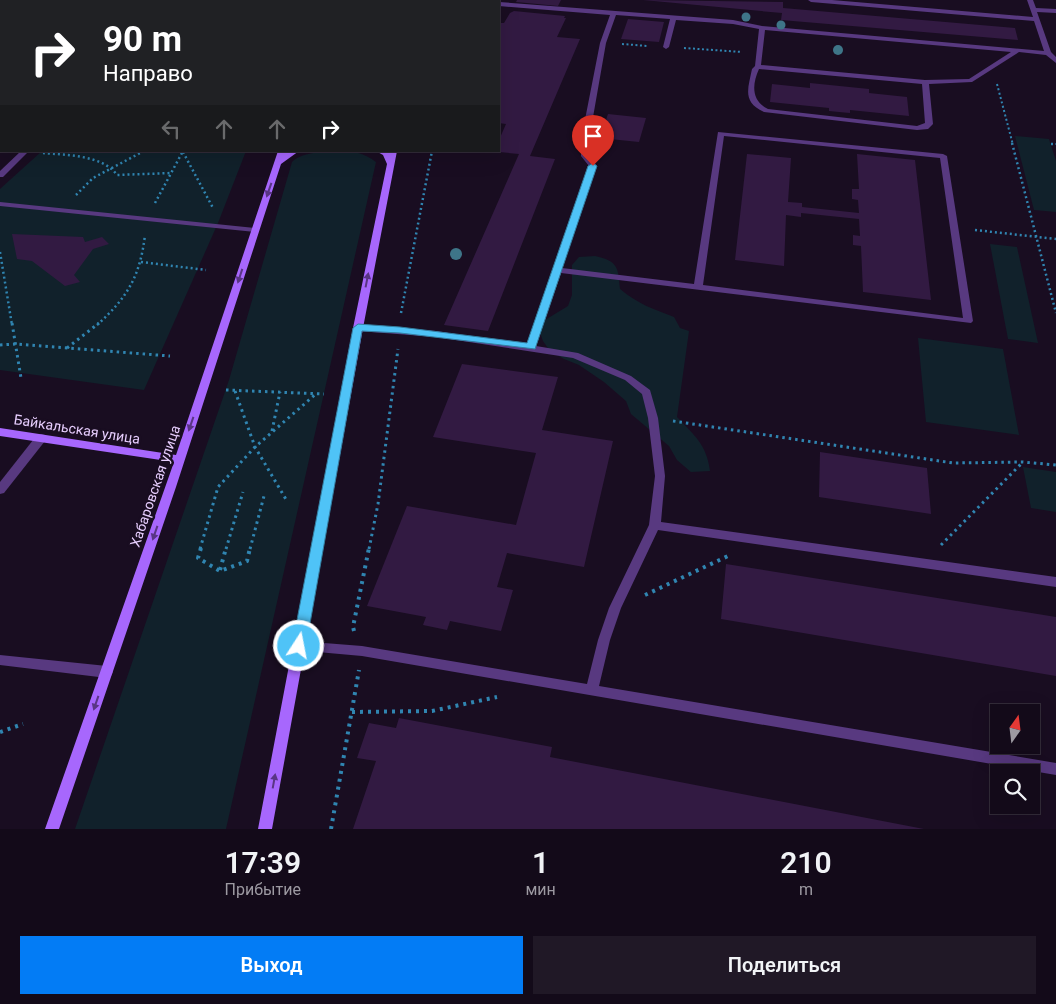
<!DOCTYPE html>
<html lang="ru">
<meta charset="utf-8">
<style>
:root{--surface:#130a19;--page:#201826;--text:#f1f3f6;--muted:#9d9aa2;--line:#322b38;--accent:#037cf5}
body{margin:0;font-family:Roboto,sans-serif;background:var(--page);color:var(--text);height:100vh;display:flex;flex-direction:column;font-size:19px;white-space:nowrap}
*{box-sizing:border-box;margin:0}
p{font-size:16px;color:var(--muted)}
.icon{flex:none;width:28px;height:28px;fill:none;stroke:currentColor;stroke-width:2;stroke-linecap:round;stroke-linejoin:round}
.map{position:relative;height:829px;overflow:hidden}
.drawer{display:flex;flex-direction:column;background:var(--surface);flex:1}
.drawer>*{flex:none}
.top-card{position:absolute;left:0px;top:0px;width:500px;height:152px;box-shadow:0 5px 20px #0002,0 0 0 1px var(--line);background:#202124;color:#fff;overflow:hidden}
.needle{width:32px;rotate:14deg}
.buttons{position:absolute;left:990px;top:704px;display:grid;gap:10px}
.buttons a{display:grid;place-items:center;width:50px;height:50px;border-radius:0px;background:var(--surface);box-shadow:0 5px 20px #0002,0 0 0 1px var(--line);font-size:25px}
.pin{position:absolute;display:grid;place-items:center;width:42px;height:42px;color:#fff;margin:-51px -21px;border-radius:50% 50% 50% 0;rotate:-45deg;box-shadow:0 0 5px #0007}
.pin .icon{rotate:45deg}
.me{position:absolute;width:55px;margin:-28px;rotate:11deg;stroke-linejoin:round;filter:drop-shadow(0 0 4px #0008)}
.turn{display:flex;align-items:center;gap:18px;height:105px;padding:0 20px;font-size:22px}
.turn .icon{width:65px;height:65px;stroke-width:2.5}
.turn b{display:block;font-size:35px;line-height:42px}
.lanes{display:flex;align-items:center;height:48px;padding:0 20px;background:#0003;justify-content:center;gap:25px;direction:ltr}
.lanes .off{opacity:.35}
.eta{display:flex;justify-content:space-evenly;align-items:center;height:85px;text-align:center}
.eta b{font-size:30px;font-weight:600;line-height:35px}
.cta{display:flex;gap:10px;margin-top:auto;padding:10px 20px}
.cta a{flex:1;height:58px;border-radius:0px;background:var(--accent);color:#fff;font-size:20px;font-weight:600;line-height:58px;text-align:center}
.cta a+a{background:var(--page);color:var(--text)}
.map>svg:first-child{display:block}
.green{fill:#11212b}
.building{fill:#321a42}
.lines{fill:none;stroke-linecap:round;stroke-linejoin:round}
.path-far3{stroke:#3085b1;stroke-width:2;stroke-dasharray:2 2.5;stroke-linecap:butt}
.path-far2{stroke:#3085b1;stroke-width:2.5;stroke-dasharray:2 3;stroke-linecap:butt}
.path-far1{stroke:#3085b1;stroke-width:3;stroke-dasharray:2.5 4;stroke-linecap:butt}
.path{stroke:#3085b1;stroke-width:4;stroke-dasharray:3 5;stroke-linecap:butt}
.lane{fill:#583980;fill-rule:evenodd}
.secondary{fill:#a767fd;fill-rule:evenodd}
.tree{fill:#3e7588}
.oneway{fill:#593584}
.route{fill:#4fc3f7;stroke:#337fa1}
.labels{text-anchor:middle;stroke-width:5;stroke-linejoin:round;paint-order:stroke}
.street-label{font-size:14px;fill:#e7cefe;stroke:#190d21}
</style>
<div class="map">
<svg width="1056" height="829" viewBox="0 0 1056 829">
<rect width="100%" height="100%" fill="#190d21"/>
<g class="green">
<path d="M1015 136 1049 139 1056 161V212L1034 210Z"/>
<path d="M42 151H246L218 223 144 390 0 370V189Z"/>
<path d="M325 151C344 151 360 149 376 162L226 829H75L229 380 292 162C299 154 315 153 325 151Z"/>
<path d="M990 244 1017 247 1038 343 1008 339Z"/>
<path d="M595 256C618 261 618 267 620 289 638 304 653 309 674 317L680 328 689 331 677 417C694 435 707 445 710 471L691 472 677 460 669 446 631 414 626 401 604 382 579 365 564 359 550 351 543 341 539 330 545 320 568 306 572 295V265L579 257Z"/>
<path d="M918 338 1003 349 1019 435 926 422Z"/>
<path d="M1023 467 1056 472V512L1031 508Z"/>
</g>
<g class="building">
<path d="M517 0H561L558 6 516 2Z"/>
<path d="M643 0 783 2V8L1015 28 1018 40 781 20 782 13Z"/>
<path d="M514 11 565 16 564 18H566L557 37 580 39 530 156 555 159 488 331 444 325 519 154 499 152V140L506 124 499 123V23H504L510 13Z"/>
<path d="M628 19 664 22 659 42 621 39Z"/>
<path d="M810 83 869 89V93L907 97 909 116 850 110V113L839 112 829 111V108L770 102 772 84 810 88Z"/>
<path d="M608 114 646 118 639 142 600 138Z"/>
<path d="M747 154 791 158 788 202 802 203V207L859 213 858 200 852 199V189H859L857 154 915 160 931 300 863 292 861 246 853 245V235L860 236 859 219 801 213V217L786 215 784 266 735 260Z"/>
<path d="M12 234 83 237 85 242 102 237 109 244 93 249 74 275 80 282 65 286 32 261 17 259Z"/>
<path d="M462 364 558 377 542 430 613 441 584 567 507 553 497 587 513 590 501 631 450 621 447 630 423 625 426 617 367 606 407 506 516 525 536 453 433 437Z"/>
<path d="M820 452 927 468 931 514 819 497Z"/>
<path d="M726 564 1056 617V676L721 619Z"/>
<path d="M399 718 552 747 550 757 924 829H353L376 761 357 758 369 723 396 728Z"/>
</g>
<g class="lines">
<g class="path-far3">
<path d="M175 1 177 0"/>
<path d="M298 1 301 0"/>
<path d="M622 44 648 46"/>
<path d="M684 48 742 52"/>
<path d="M997 84 1013 145"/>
<path d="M1051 144H1056"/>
</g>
<g class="path-far2">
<path d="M1012 143 1056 313"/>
<path d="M1051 144H1056"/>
<path d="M183 152 213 208"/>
<path d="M43 153C66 155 103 155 117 175L172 173"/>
<path d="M76 195 93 178 144 151"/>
<path d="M155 203 183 151"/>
<path d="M975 230 1056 239"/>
<path d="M0 252 12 325"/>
<path d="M141 262 206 270"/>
<path d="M401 313 432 151"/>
<path d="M97 325C128 297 140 276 145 235"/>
</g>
<g class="path-far1">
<path d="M12 323 21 378"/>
<path d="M0 345 15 344 170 356"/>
<path d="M67 348 99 323"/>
<path d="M226 390 324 394"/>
<path d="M235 391 255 447 287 501"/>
<path d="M673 421 953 463 1023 462 1056 465"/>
<path d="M272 431 280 392"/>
<path d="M941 545 1023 462"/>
<path d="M200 549 218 487 255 447 317 393"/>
<path d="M226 549 243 492"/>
<path d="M250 549 264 496"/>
<path d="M369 549 378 504 398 349"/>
</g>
<g class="path">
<path d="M201 548 198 558 220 571 247 561 250 548"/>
<path d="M220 570 226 548"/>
<path d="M645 595 728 556"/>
<path d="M354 631 353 627 369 548"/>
<path d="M352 712 432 711 497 697"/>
<path d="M0 732 23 724"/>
<path d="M331 829 359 670"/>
</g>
<g class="lane">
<path d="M419 0H442L443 1H420Z"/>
<path d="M808 0H832L1033 17 1027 0H1033L1036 8 1056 9V13L1037 12 1051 52 1056 57V63L1046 55 1019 52 972 82 929 84 933 124 928 129 917 130 764 112C742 102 748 89 752 69L755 66 759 29 733 24 676 20 669 47 666 49 663 47 670 19 616 15 606 43 589 140V156L597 166 562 268 694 284 718 132 943 154 947 156 973 321 971 323 561 273 536 346 578 353 631 376 650 390 658 418 665 476 661 522 1056 577V587L658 530 621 608 610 640 599 686 1056 763V775L362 656 295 650 293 646 295 642 299 641 362 646 587 684 598 640 609 608 649 525 655 476 648 418 642 394 625 380 573 358 436 337 358 331 353 328 358 325 436 331 527 345 589 166 581 156V140L600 43 610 15 499 6V2L733 20 762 26 1044 51 1034 21 811 2ZM765 30 1011 52 969 79 925 80 761 65ZM759 69 922 84 925 123 917 126 768 109C751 101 752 84 759 69ZM724 136 940 158 963 318 703 285Z"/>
<path d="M21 151H29L3 177H0V171Z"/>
<path d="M0 202 255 228 259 230 255 232 0 206Z"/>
<path d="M41 434 45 435 46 438 45 441 4 493 0 494V482L37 435Z"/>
<path d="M0 655 107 666 111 668 113 672 111 676 107 678 0 665Z"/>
</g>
<g class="secondary">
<rect x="419" y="0" width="6" height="1"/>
<path d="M278 151H286L285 153 289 151H299L281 164 176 487 59 829H45L174 462 0 436V428L176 455Z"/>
<path d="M376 151H386L389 153V151H397L363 328 272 829H258L353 328 387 164 383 155Z"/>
</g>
</g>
<g class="tree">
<circle cx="746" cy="17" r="4.5"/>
<circle cx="781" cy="25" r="4.5"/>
<circle cx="838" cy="50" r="5"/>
<circle cx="456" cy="254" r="6"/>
</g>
<defs><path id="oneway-solid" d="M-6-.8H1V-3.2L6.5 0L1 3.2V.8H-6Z" transform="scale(1.25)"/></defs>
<g class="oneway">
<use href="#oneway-solid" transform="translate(269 190) rotate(109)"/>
<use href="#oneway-solid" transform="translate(240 276) rotate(108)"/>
<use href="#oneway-solid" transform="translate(367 280) rotate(-79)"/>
<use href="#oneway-solid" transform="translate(191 424) rotate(109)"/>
<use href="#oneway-solid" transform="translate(155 533) rotate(109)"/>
<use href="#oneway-solid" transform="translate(96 703) rotate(109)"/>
<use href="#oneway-solid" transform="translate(274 781) rotate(-80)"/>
</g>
<path class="route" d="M593 163 597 166 535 349 400 333 362 331 306 646 304 650 299 652 294 650 292 646 353 328 358 324 400 327 527 343 588 166Z"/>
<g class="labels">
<g class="street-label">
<text transform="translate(77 429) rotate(9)" y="5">Байкальская улица</text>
<text transform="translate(155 486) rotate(-71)" y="5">Хабаровская улица</text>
</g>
</g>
</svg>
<div class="buttons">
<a><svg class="needle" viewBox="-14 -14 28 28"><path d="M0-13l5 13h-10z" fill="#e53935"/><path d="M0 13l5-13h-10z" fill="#9d9aa2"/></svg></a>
<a><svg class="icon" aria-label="search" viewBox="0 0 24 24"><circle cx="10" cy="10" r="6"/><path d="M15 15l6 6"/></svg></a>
</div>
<div class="pin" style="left:593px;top:166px;background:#d93025"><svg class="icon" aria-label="arrive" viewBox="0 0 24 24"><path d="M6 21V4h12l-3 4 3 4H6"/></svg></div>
<svg class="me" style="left:299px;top:646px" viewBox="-20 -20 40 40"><circle r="17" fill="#4fc3f7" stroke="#fff" stroke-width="3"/><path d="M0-11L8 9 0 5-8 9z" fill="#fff"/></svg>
<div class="top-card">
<div class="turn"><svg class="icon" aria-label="right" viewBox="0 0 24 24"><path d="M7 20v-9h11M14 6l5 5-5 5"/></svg><div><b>90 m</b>Направо</div></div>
<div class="lanes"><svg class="icon off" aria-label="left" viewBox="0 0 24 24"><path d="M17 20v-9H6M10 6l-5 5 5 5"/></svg><svg class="icon off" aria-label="ahead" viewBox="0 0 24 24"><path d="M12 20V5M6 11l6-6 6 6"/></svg><svg class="icon off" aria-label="ahead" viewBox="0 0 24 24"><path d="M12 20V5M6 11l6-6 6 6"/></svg><svg class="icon" aria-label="right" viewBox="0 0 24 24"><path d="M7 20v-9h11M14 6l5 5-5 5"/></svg></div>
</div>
</div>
<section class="drawer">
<div class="eta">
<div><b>17:39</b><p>Прибытие</p></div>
<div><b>1</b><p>мин</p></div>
<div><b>210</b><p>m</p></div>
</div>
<div class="cta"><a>Выход</a><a>Поделиться</a></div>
</section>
